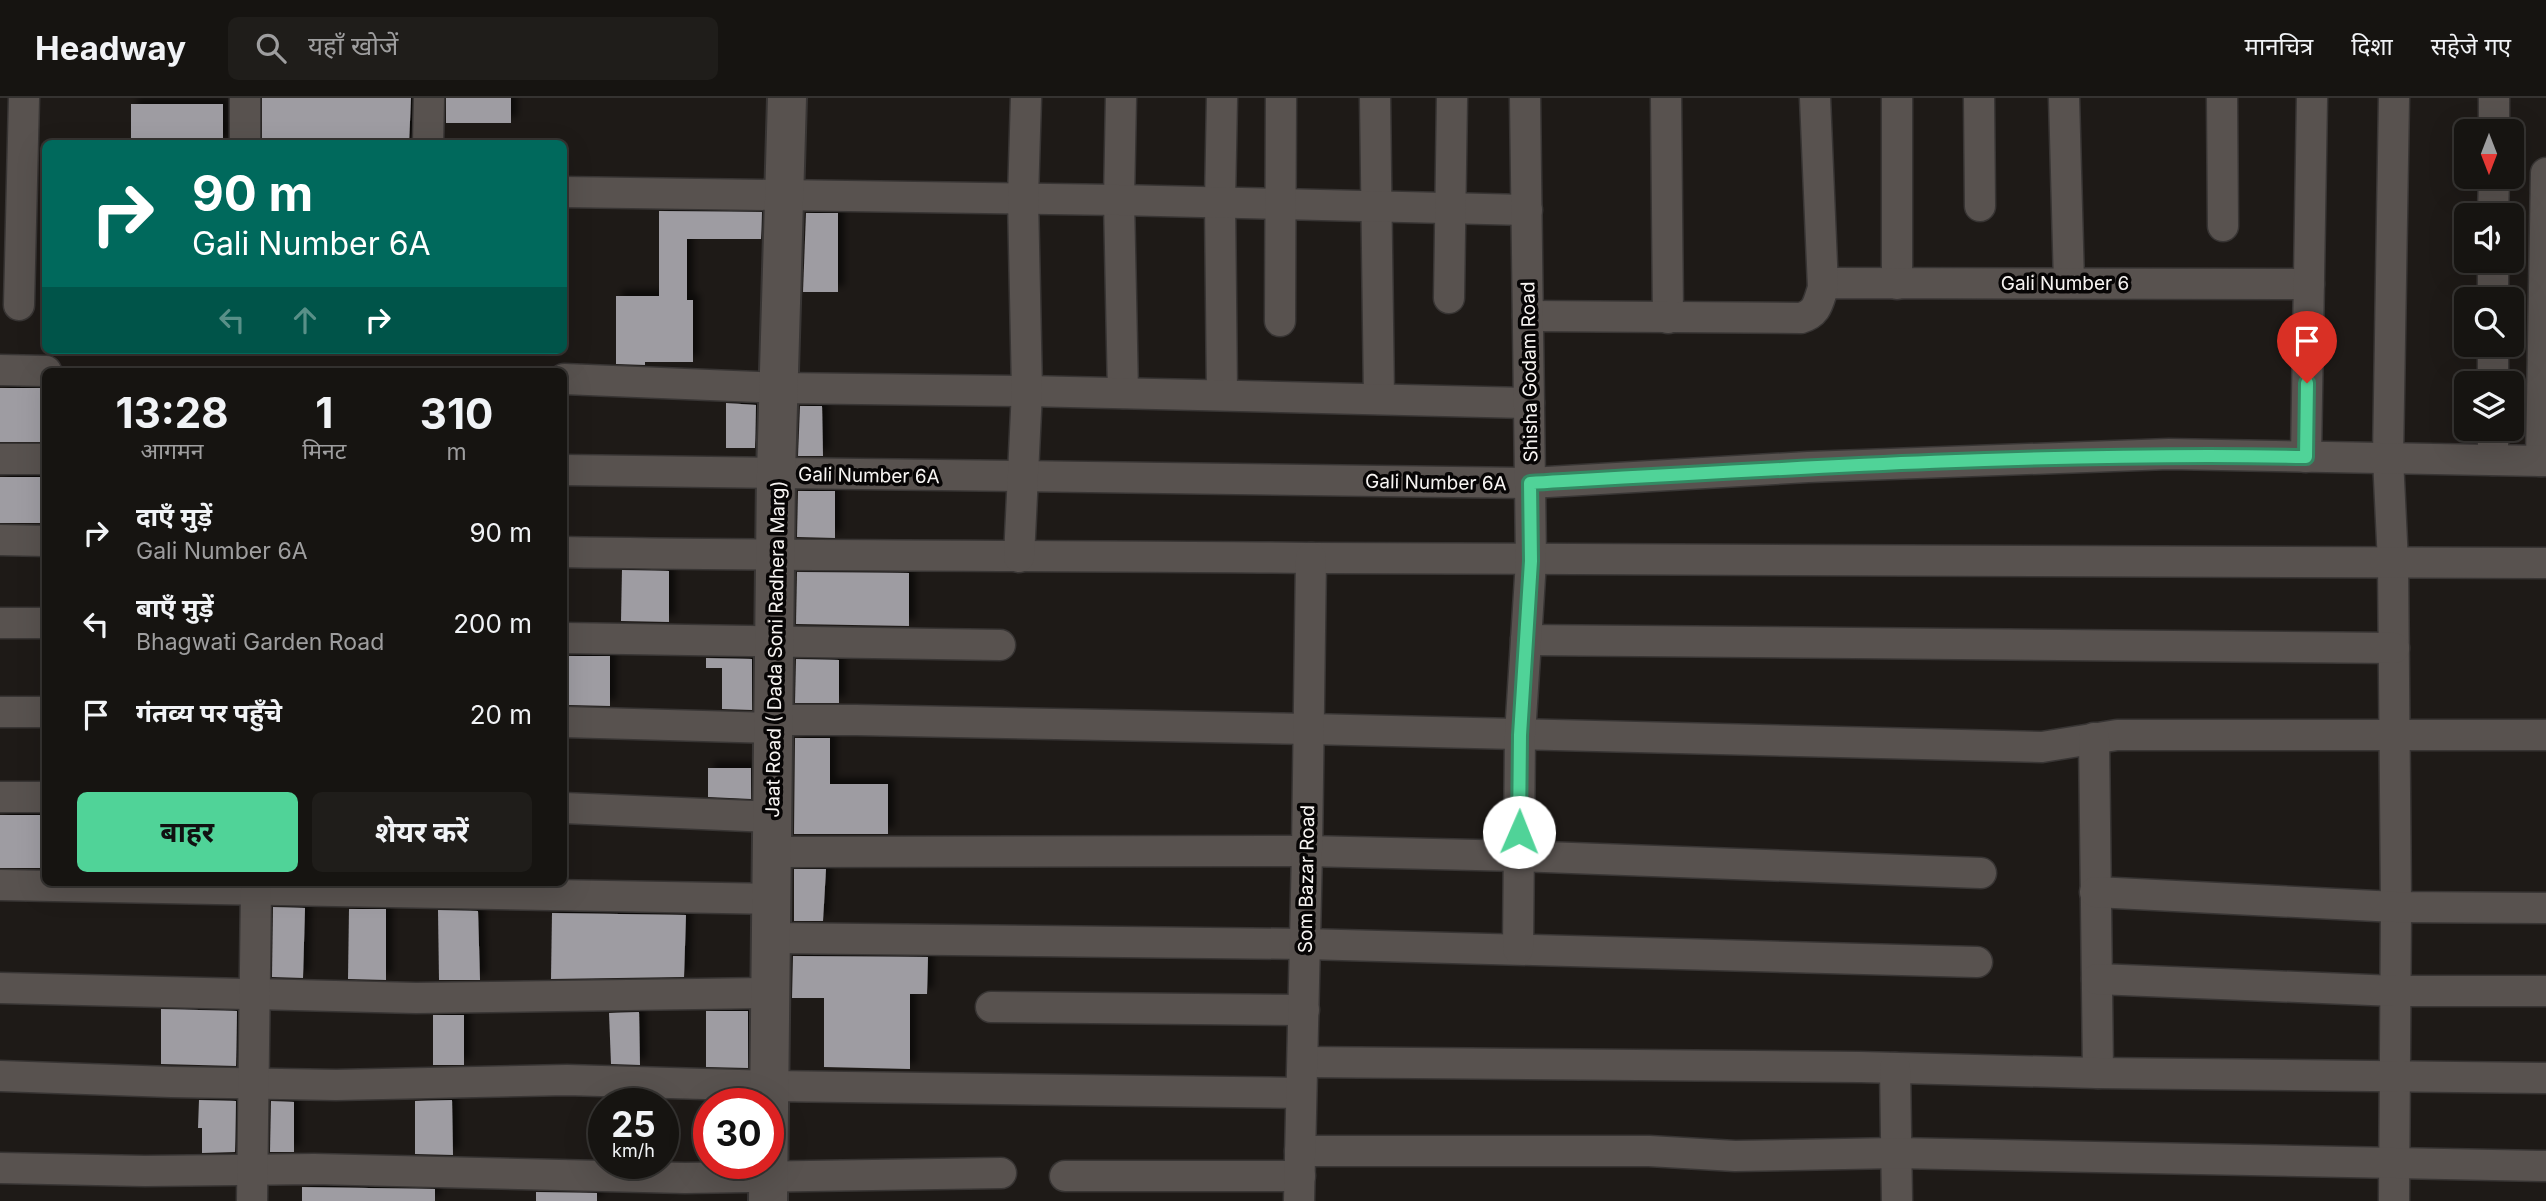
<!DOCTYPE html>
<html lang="hi">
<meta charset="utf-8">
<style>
:root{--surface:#161411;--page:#1f1d1a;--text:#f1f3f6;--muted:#9e9e9f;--line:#353331;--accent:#50d398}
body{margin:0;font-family:Inter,"Noto Sans Devanagari",sans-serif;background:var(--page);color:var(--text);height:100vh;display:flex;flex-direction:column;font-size:26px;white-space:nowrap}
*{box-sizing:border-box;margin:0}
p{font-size:23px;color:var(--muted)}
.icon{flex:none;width:38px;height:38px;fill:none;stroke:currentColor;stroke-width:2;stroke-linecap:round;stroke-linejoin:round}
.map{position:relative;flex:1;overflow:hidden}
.sheet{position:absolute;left:42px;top:270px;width:525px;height:518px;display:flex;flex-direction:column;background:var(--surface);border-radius:10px;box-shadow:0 7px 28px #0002,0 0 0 2px var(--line)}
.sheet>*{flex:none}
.banner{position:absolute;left:42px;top:42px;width:525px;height:214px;border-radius:10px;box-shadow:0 7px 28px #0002,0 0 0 2px var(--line);background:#00695c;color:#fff;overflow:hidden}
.needle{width:46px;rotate:180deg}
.buttons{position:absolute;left:2454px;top:21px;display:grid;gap:14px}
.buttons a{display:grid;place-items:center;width:70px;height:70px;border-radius:10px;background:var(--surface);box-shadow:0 7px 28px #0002,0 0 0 2px var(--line);font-size:35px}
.speed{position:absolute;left:588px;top:990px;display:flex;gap:14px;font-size:35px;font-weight:700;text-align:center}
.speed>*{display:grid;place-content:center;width:91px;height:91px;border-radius:50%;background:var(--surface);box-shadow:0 7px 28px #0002,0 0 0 2px var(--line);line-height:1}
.speed small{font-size:18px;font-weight:400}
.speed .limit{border:10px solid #d22;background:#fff;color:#111}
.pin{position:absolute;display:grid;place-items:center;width:60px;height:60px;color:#fff;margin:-72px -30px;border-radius:50% 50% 50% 0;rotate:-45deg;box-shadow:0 0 7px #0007}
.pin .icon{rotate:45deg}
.me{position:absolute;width:77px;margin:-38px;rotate:1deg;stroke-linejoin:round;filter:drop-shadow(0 0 5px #0008)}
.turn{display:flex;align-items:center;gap:24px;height:147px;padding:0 35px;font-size:32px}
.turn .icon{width:91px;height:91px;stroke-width:2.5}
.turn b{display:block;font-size:49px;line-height:60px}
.lanes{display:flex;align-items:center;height:66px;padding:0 35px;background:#0003;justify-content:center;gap:35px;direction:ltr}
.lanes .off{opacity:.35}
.eta{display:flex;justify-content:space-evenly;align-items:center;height:119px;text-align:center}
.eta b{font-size:42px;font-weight:700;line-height:49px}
.action{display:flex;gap:14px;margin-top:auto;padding:14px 35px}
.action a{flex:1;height:80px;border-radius:10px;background:var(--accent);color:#111;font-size:28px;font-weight:700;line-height:80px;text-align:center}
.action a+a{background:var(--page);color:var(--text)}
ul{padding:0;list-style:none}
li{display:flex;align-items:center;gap:21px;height:91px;padding:0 35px}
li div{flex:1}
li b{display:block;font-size:26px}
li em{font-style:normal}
header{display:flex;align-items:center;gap:42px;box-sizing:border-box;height:98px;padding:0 35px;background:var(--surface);border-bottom:2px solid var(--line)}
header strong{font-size:33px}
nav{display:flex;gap:38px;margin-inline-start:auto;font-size:24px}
.search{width:490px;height:63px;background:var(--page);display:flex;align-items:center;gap:18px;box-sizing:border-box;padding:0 24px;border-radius:10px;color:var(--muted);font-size:26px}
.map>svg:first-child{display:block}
.building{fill:#9e9ca2;filter:url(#shadow)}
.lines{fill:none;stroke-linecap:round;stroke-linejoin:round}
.minor-casing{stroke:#383534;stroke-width:33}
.tertiary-casing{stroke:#383534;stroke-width:42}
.minor{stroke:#58524f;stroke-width:30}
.tertiary{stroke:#58524f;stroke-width:38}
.route-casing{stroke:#348963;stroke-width:18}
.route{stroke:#50d398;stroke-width:12}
.labels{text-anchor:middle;stroke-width:7;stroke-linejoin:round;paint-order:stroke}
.street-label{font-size:19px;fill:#f7f4f2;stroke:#070505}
</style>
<header>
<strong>Headway</strong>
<div class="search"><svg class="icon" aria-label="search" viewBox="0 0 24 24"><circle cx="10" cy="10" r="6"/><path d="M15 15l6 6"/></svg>यहाँ खोजें</div>
<nav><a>मानचित्र</a><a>दिशा</a><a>सहेजे गए</a></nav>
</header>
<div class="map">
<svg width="2546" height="1103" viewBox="0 0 2546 1103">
<defs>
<filter id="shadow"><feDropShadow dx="6" dy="-6" stdDeviation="3.5" flood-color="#0009"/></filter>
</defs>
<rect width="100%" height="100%" fill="#1e1a17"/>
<g class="building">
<path d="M262 0H411L409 46H262Z"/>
<rect x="446" y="0" width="65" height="25"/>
<rect x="131" y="6" width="92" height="40"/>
<path d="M659 113 762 114 761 141H687V202H693V264H645V267L616 266V198H659Z"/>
<path d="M806 115H838V194H803Z"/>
<rect x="0" y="290" width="46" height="54"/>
<path d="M726 305 756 307 755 350H726Z"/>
<path d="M800 308H822L823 358H798Z"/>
<rect x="0" y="379" width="46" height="46"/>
<path d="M798 393H835V440L797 439Z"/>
<path d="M622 472 669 473V524L621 523Z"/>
<path d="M797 474 909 475V528L796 526Z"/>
<path d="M568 558H610V608L568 607Z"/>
<path d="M706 560 752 561V612L722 611V570H706Z"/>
<path d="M796 561 839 562V605H795Z"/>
<path d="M795 640H830V686H888V736H794Z"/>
<path d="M708 670H751V701L708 699Z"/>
<rect x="0" y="717" width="46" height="53"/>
<path d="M794 771H826L823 823H794Z"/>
<path d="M273 809 305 810 303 880 272 879Z"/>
<path d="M349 811H386V882L348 881Z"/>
<path d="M438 812 478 813 480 882H439Z"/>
<path d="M552 815 686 817 684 879 551 881Z"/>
<path d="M793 858 928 859 927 896H910V971L824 969V900H792Z"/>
<path d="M161 911 237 913 236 968 161 966Z"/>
<path d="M706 913H748V970L706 969Z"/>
<path d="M639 914 640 967 611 966 609 915Z"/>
<rect x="433" y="917" width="31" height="50"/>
<path d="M199 1002 236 1003 235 1054 202 1055V1030H198Z"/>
<path d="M452 1002 453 1057 415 1056V1003Z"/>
<path d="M271 1003 294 1004V1054H270Z"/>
<path d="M302 1089 435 1091V1103H302Z"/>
<path d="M536 1094 597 1095V1103H536Z"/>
</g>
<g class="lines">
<g class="minor-casing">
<g id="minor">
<path d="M245 0V46"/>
<path d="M1121 0 1119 102 1123 295"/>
<path d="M1222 0 1220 104 1222 297"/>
<path d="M1375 0 1379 301"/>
<path d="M1666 0 1668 220"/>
<path d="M1897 0V186"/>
<path d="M1979 0 1980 108"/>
<path d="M2064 0 2069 185"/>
<path d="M2222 0 2223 128"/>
<path d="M2394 0 2388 360 2393 465 2396 809 2394 1103"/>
<path d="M2494 33V0"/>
<path d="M428 46 429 0"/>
<path d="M564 94 1119 102 1527 112"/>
<path d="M2493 117 2494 79"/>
<path d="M1823 190 1832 185 2309 186"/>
<path d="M1449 200 1452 0"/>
<path d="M2493 201V163"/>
<path d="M19 207 24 0"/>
<path d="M1528 218 1801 220C1818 215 1818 204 1823 190L1815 0"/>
<path d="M1280 223 1281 0"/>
<path d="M0 272 46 273"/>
<path d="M564 281 780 290 1027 293 1529 305"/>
<path d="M2493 285V247"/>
<path d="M2306 359 2312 0"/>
<path d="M0 361H46"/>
<path d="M2493 362V331"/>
<path d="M2541 363 2546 75"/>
<path d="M564 372 1530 385 1808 369 2169 356 2546 363"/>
<path d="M0 442 46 443"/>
<path d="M564 454C813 459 1062 457 1311 460 1722 463 2134 465 2546 465"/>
<path d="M1019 459 1027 293 1023 100 1026 0"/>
<path d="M0 525H46"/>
<path d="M564 540 1000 547"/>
<path d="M1526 542 2394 550"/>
<path d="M0 614H46"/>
<path d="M774 622H856L1309 631 2042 649 2117 637H2546"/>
<path d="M564 624 774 630"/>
<path d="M2094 640 2098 975"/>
<path d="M0 699H46"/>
<path d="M564 710 773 719"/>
<path d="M772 754 1307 753 1518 758 1981 775"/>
<path d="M0 787 772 801"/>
<path d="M2095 794 2396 809 2546 810"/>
<path d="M772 840 1305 846 1977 864"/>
<path d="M1518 851 1520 637 1531 463 1525 0"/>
<path d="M2097 881 2395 893H2546"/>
<path d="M0 890 416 900 771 895"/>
<path d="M991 909 1304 912"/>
<path d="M1303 964 1860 969 2098 975 2546 980"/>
<path d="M1895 970 1897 1103"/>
<path d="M0 978 171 984 336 987 567 982 770 988 1301 995"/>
<path d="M1300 1053H1649L1735 1058 1896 1055 2546 1068"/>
<path d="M0 1070 145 1073 314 1071 685 1080 1001 1075"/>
<path d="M1065 1078H1300"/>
<path d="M252 1103 256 792"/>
<path d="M1299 1103 1307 753 1311 460"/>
</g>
</g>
<g class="tertiary-casing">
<path id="tertiary" d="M768 1103 776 376 787 0"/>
</g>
<use href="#minor" class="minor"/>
<use href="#tertiary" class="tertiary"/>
</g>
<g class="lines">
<g class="route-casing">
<path id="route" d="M1519 734 1520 637 1531 463 1530 385C1788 370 2047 354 2306 359L2307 285"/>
</g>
<use href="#route" class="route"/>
</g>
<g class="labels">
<g class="street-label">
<text x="2065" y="192">Gali Number 6</text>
<text transform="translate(1529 274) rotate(-91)" y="7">Shisha Godam Road</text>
<text transform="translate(869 377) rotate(1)" y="7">Gali Number 6A</text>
<text transform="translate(1436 384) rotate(1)" y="7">Gali Number 6A</text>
<text transform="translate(775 551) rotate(-89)" y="7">Jaat Road ( Dada Soni Radhera Marg)</text>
<text transform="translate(1306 781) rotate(-89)" y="7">Som Bazar Road</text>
</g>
</g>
</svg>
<div class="buttons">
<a><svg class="needle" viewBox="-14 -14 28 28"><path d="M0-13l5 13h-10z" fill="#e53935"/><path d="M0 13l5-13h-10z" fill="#9e9e9f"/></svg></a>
<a><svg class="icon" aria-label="sound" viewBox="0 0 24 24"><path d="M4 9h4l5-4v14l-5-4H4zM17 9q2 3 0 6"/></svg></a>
<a><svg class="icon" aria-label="search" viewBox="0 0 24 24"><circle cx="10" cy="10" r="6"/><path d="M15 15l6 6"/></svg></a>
<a><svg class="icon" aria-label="layers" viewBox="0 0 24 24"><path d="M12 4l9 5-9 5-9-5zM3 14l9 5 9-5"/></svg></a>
</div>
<div class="speed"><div>25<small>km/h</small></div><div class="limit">30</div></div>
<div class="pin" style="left:2307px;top:285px;background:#d93025"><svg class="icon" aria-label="arrive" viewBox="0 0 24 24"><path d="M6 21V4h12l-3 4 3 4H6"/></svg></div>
<svg class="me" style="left:1519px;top:734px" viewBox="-20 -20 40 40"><circle r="19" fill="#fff"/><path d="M0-13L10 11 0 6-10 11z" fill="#50d398"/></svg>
<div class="banner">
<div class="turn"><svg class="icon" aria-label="right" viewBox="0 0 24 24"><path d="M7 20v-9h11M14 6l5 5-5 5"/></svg><div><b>90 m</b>Gali Number 6A</div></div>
<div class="lanes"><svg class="icon off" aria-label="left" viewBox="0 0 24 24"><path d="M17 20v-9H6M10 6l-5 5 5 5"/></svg><svg class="icon off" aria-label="ahead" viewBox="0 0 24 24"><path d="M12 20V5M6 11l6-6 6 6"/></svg><svg class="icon" aria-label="right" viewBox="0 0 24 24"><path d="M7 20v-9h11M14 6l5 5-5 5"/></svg></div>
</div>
<section class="sheet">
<div class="eta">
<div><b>13:28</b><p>आगमन</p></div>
<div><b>1</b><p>मिनट</p></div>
<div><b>310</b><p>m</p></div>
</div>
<ul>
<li><svg class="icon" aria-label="right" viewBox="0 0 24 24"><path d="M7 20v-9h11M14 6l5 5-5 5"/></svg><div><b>दाएँ मुड़ें</b><p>Gali Number 6A</p></div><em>90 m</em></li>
<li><svg class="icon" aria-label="left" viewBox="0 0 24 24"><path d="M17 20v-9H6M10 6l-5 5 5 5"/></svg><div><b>बाएँ मुड़ें</b><p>Bhagwati Garden Road</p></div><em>200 m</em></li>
<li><svg class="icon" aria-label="arrive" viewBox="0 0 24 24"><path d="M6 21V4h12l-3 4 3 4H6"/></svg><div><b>गंतव्य पर पहुँचे</b></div><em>20 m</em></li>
</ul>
<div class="action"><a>बाहर</a><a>शेयर करें</a></div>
</section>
</div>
